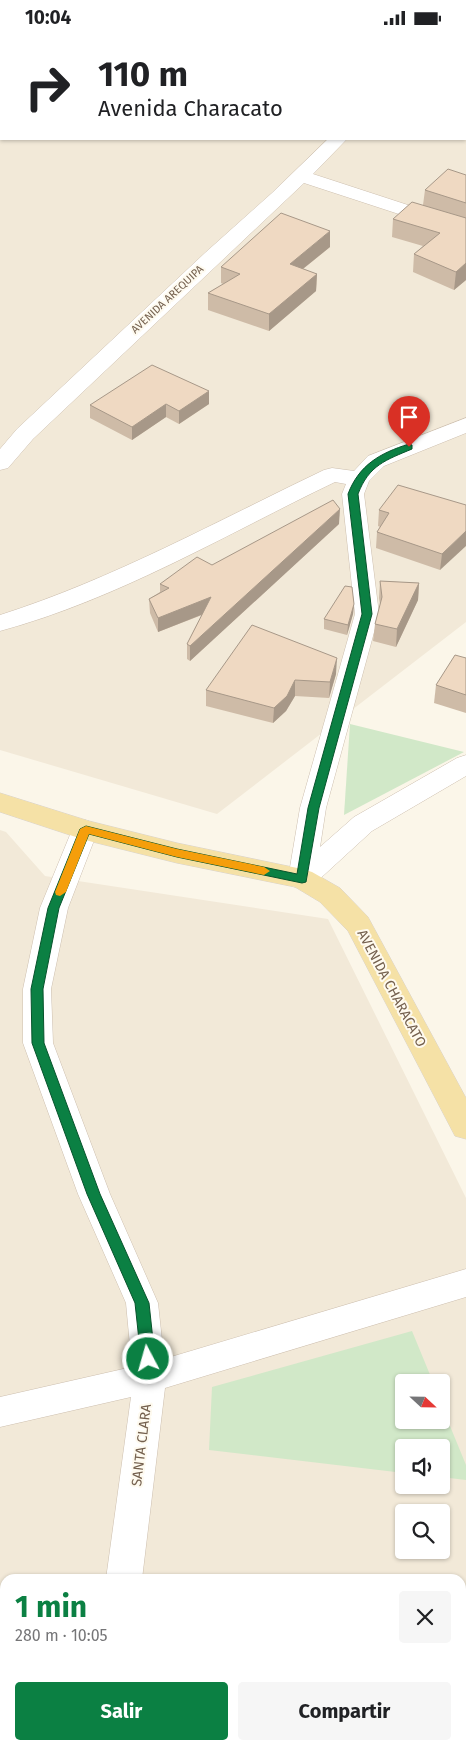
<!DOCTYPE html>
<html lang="es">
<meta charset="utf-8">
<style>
:root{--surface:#fff;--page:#f6f6f6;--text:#202124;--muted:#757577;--accent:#0b8043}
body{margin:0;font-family:"Fira Sans",sans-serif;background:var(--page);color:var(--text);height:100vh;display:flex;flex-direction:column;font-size:19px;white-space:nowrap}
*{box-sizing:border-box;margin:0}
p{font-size:16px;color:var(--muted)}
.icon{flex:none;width:28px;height:28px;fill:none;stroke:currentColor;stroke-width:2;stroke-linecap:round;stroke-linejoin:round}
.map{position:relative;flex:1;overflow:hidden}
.panel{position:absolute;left:0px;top:1539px;width:466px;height:176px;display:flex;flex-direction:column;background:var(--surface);border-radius:15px 15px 0 0;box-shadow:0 1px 4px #0004}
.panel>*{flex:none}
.guide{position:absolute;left:0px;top:0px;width:466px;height:105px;box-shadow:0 1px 4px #0004;background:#fff;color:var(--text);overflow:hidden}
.needle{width:32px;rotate:112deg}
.fabs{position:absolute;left:395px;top:1339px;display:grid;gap:10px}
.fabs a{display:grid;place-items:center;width:55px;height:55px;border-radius:5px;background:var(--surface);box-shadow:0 1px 4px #0004;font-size:25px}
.pin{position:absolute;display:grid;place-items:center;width:42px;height:42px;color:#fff;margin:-51px -21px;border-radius:50% 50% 50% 0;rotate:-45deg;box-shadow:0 0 5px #0007}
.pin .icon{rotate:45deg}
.me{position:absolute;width:55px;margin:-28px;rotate:354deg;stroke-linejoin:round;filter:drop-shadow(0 0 4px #0008)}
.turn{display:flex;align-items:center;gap:18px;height:105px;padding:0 15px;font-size:22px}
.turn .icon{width:65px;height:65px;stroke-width:2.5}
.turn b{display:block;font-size:35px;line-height:42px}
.round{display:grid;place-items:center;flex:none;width:52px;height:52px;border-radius:5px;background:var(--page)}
.summary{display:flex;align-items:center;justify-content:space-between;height:85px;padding:0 15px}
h1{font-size:30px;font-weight:700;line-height:38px;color:var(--accent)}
.action{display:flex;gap:10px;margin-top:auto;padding:10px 15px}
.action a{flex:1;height:58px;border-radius:5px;background:var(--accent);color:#fff;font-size:20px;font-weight:700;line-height:58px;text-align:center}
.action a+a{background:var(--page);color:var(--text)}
.status{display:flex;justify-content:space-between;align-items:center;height:35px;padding:0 25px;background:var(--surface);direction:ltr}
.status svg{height:14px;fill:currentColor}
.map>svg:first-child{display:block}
.residential{fill:#f2e9d8;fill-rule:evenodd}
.green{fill:#d1e8c8}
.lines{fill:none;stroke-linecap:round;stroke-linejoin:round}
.minor-casing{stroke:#cdbfaf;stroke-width:1}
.major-casing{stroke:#d8d2cd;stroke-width:1}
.minor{fill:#fff;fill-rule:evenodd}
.major{fill:#f5e1a6;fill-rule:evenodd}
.wall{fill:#cebba7}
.shaded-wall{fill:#a79888}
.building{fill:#efd9c2;stroke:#a79888}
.route{fill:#0b8043;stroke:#07532c}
.slow{fill:#f59e0b}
.labels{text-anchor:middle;stroke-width:4;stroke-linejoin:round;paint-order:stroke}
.far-street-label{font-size:11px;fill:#74604e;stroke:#fefaef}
.street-label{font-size:14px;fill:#74604e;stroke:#fefaef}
</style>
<div class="status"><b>10:04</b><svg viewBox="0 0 49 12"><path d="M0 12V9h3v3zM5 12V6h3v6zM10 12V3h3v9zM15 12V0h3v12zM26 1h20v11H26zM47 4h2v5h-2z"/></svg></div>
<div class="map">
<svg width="466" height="1714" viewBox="0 0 466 1714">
<rect width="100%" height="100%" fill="#fbf6e9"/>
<g class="residential">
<path d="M0 0H466V587L217 779 0 715ZM1 1H465V104H1Z"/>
<path d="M0 795 6 797 45 841 328 884 466 1163V1714H0ZM404 1348H441V1385H404ZM404 1412H441V1450H404ZM404 1478H441V1515H404ZM5 1544H461V1710H5Z"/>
</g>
<g class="green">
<path d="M350 689 464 717 344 780Z"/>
<path d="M412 1296 433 1347 404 1348V1385H441V1369L466 1430V1445L441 1442V1412H404V1438L209 1415 212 1352Z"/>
</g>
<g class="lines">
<g class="minor-casing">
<g id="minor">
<path d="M359 0H377L378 1H360Z"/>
<rect x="465" y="42" width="1" height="10"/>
<path d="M465 89 466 90V102L465 101Z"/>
<path d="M328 104H347L313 139 466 189V201L304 148 33 404 8 433 0 435V414L17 394 206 217 272 158Z"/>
<path d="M466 383V398L384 431 369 446 364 459 379 579 326 773 320 812 354 782 457 723 466 720V741L372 796 312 851 302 854 292 851 288 844 300 773 355 579 342 459 346 449 335 447C225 500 118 564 0 596V580C113 544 217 486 324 435L332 433 354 436 368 421Z"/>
<path d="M85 785 94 788 98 795 68 873 51 954 53 1008 110 1159 158 1268 164 1324 466 1234V1262L165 1353 142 1544H106L131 1362 0 1392V1362L132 1332 126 1268 78 1159 23 1008V954L40 873 72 795 76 788Z"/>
<rect x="84" y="1710" width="38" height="4"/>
</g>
</g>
<g class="major-casing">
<path id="major" d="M0 758 89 786 177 808 302 834 312 837 340 853 368 882 466 1063V1104L455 1101 348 896 320 867 295 852 177 828 85 805 0 777Z"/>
</g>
<use href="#minor" class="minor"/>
<use href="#major" class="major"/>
</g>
<g class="wall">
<path d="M466 140V245L454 255 413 237 414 219 423 211 392 202 393 184 423 170 425 155Z"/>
<path d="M330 212 303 234 317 239 316 256 269 296 208 275V258L223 249 221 248V232Z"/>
<path d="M209 369 179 389 166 382 132 405 90 383V370Z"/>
<path d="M466 470 440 535 376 513 377 497 380 492 378 491 379 475Z"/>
<path d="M339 489 190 626 187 624V609L202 580 158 597 150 578 149 564 160 557V549L212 530Z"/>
<path d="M380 546 419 548 418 565 396 612 373 606 375 589 380 570 379 563Z"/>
<path d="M354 569 353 579 347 600 324 594V584Z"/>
<path d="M466 623V678L434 668 436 650Z"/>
<path d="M336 639 329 663 295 661 286 676 273 688 206 671V655Z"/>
</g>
<g class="shaded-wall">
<path d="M330 196V212L289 245 290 229Z"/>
<path d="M466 228V245L454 255 456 237Z"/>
<path d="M317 239 316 256 269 296V279Z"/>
<path d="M209 356V369L179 389V376Z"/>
<path d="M166 369V382L132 405V392Z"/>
<path d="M340 474 339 489 190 626V611Z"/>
<path d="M466 496V511L440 535 442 519Z"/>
<path d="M419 548 418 565 396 612 397 594Z"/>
<path d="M211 562V576L158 597V583Z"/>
<path d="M354 569 353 579 347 600 348 590Z"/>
<path d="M337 623 336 639 329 663 330 647Z"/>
<path d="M295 645V661L286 676 273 688 274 673Z"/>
</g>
<g class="building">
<path d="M448 134 466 140V168L425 155Z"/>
<path d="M412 167 466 183V228L456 237 414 219 440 198 393 184Z"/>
<path d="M281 178 330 196 290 229 317 239 269 279 208 258 240 239 221 232Z"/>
<path d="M152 330 209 356 179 376 166 369 132 392 90 370Z"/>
<path d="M398 450 466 470V496L442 519 377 497 389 478 379 475Z"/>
<path d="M333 465 340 474 190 611 187 609 211 562 158 583 149 564 169 553 160 549 197 522 212 530Z"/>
<path d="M380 546 419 548 397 594 375 589 382 562Z"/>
<path d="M345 551 352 552 354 569 348 590 324 584Z"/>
<path d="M252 590 337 623 330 647 295 645 287 661 274 673 206 655Z"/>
<path d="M455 620 466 623V660L436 650Z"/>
</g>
<path class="route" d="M409 409 412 410V414C386 425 369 430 358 459L372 579 319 773 306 847 302 848 177 822 89 799 59 873 43 954 44 1008 100 1159 149 1268 155 1324 153 1329 148 1330 143 1329 141 1324 135 1268 87 1159 32 1008 31 954 48 873 80 794 86 791 177 814 297 839 308 773 362 579 348 459C359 430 380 418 409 409Z"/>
<path class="slow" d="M86 791 177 814 264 832 270 836 264 840 177 822 89 799 66 857 60 861 56 860 55 857 80 794Z"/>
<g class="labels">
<g class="far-street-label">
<text transform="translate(167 264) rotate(-43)" y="4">AVENIDA AREQUIPA</text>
</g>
<g class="street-label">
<text transform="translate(392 953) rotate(62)" y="5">AVENIDA CHARACATO</text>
<text transform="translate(141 1410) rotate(-83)" y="5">SANTA CLARA</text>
</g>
</g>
</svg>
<div class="fabs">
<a><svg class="needle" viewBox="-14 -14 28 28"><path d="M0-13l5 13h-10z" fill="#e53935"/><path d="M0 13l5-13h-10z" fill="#757577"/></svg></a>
<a><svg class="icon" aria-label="sound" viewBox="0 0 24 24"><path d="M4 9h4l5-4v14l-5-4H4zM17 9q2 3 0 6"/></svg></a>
<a><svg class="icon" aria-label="search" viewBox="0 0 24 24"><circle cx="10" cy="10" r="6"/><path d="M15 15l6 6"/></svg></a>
</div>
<div class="pin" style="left:409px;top:412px;background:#d93025"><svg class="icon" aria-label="arrive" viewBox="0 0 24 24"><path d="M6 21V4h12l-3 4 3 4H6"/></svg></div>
<svg class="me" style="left:148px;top:1324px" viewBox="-20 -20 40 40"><circle r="17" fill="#0b8043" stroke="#fff" stroke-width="3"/><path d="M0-11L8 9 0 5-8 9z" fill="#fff"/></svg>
<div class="guide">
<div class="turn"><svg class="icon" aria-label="right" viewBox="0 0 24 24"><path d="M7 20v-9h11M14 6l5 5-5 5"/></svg><div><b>110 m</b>Avenida Characato</div></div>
</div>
<section class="panel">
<div class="summary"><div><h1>1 min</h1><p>280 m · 10:05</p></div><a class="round"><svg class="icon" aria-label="close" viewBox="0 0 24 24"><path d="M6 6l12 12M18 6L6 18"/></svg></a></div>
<div class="action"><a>Salir</a><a>Compartir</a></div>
</section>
</div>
